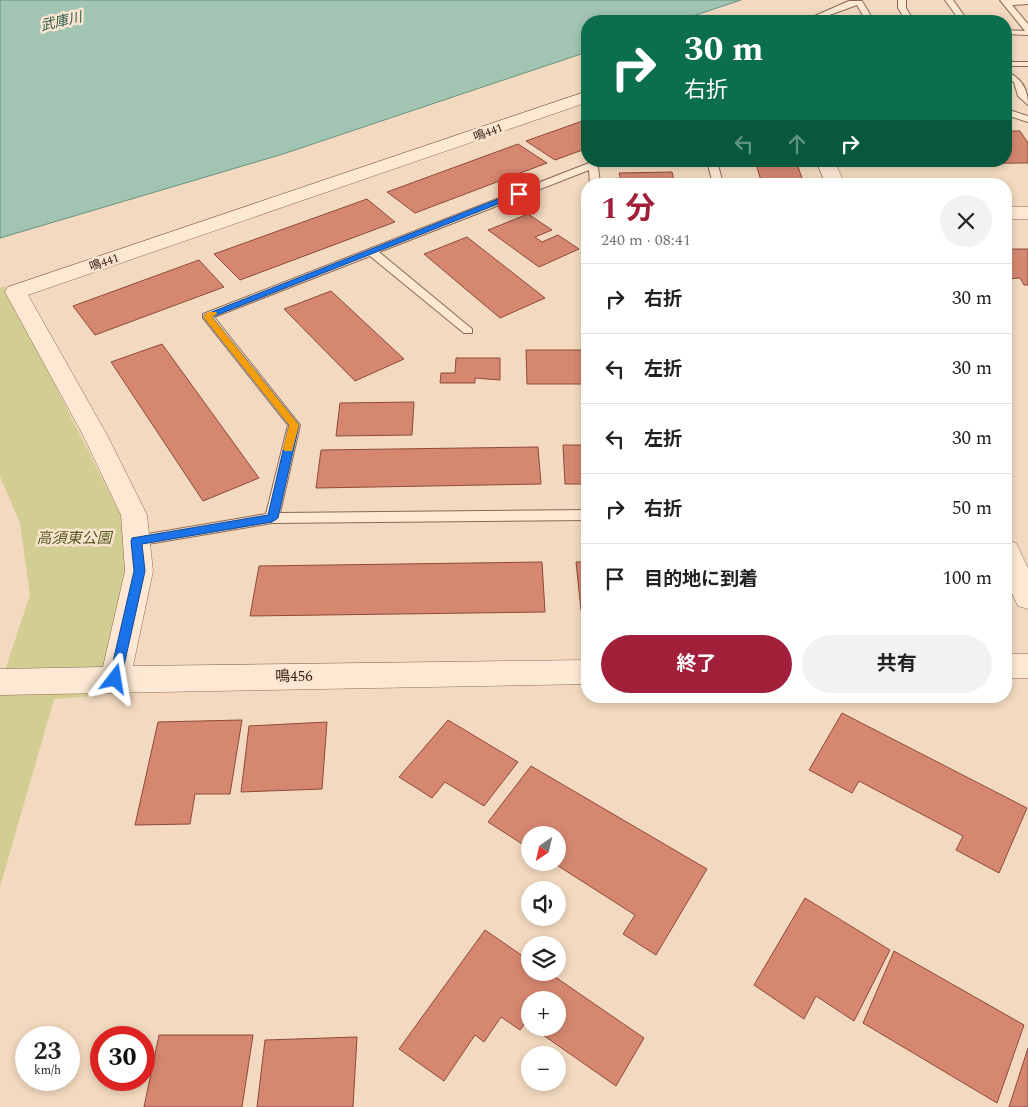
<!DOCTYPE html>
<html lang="ja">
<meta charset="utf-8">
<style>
:root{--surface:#fff;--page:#f2f2f2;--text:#222;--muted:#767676;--line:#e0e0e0;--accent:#a21f39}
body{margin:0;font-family:Spectral,"Noto Sans JP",serif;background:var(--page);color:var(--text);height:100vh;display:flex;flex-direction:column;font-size:19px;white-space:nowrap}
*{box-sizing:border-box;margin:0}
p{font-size:16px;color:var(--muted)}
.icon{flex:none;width:28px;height:28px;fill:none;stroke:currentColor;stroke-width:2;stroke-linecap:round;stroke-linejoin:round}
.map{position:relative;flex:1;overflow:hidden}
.panel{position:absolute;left:581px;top:178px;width:431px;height:525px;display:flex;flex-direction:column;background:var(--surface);border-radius:20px;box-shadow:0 2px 8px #0003}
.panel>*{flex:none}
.top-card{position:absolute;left:581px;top:15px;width:431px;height:152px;border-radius:20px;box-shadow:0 2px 8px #0003;background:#0b6e4f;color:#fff;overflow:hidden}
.needle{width:32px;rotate:214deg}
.tools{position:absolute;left:521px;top:826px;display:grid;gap:10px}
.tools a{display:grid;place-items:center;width:45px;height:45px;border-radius:50%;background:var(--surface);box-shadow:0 2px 8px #0003;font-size:25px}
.speed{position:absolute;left:15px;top:1026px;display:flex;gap:10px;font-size:25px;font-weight:700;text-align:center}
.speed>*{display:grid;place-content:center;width:65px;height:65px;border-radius:50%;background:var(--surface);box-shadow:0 2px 8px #0003;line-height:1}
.speed small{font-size:12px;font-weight:400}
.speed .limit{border:8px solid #d22;background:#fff;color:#111}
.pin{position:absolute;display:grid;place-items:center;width:42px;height:42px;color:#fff;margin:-21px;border-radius:10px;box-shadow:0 2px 8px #0006}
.me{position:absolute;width:55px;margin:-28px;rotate:14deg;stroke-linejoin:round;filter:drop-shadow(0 0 4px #0008)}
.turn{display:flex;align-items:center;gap:18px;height:105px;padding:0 20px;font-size:22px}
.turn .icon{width:65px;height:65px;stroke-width:2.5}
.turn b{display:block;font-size:35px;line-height:42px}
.lanes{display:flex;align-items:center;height:48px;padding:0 20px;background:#0003;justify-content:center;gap:25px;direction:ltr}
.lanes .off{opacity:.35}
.round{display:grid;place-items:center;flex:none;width:52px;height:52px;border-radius:26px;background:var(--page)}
.headline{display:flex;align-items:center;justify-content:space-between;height:85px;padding:0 20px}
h1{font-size:30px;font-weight:700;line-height:38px;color:var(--accent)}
.primary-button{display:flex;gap:10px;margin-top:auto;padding:10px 20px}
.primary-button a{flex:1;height:58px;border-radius:30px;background:var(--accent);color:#fff;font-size:20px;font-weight:700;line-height:58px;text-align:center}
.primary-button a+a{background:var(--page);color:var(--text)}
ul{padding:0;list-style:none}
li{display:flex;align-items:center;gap:15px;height:70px;padding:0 20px;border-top:1px solid var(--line)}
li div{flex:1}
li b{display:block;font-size:19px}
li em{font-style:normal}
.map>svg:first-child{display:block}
.green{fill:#d2cd92}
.water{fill:#a2c4b3;stroke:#689380}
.building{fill:#d58770;stroke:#8f4a38}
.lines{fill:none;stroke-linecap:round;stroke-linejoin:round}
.lane-casing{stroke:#8d6855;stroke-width:2}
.street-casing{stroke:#8d6855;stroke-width:1}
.lane{fill:#fce8d3;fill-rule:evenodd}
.street{fill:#fce8d3;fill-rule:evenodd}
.route{fill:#1a73e8;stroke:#114b97}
.slow{fill:#f59e0b}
.labels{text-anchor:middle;stroke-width:5;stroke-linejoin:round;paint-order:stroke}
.far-street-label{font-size:12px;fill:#3b241b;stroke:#f9e5cf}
.far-water-label{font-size:14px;font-style:italic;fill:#295c4f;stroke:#f9e5cf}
.park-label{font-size:15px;font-style:italic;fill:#565a20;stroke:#f9e5cf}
.street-label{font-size:15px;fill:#3b241b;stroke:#f9e5cf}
</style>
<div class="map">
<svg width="1028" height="1107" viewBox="0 0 1028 1107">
<rect width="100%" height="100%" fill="#f2d9bf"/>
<path class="green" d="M5 286 125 524 128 573 96 696 54 699 0 887V686L30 595 20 523 0 476V288Z"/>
<path class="water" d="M0 0H741L678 21H588L587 52 283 154 0 238Z"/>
<g class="building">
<path d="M588 119V148L555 160 526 141Z"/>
<path d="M1006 131H1020L1028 143V163L892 164 891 161H1006Z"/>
<path d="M518 144 547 163 415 213 387 192Z"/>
<path d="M755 161H796L804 184H762Z"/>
<path d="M672 172 675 184H622L619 173Z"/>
<path d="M367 199 395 222 240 280 214 254Z"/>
<path d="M528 214 552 230 535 237 542 242 558 235 579 249 539 267 488 230Z"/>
<path d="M467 237 545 298 500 318 424 254Z"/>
<path d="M1006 249H1028V285H1024L1020 278 1006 279Z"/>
<path d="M199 260 224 287 95 335 73 306Z"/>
<path d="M331 291 404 359 355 381 284 309Z"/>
<path d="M162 344 259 478 203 501 111 362Z"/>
<path d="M526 350H588V384H527Z"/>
<path d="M456 358H500V380L475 378V383H440L441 373H455Z"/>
<path d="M414 402 412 435 336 436 340 403Z"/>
<path d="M563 445H588V484H565Z"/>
<path d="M538 447 541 484 316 488 321 450Z"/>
<path d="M542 562 545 612 250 616 259 566Z"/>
<path d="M576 562H588V610H581Z"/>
<path d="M842 713 1027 808 999 873 956 850 963 836 859 781 852 793 809 770Z"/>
<path d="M242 720 230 794H195L190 824 135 825 158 722Z"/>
<path d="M448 720 518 762 484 806 445 782 432 798 399 777Z"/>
<path d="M327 722 322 789 241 792 249 726Z"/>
<path d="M531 766 707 869 656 955 623 934 635 915 552 862H558V835H530V849L488 822Z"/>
<path d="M805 898 890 950 854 1021 816 996 804 1019 754 985Z"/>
<path d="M485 930 530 961V972H548L644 1038 616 1086 533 1028H558V1000H530V1025L526 1022 520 1030 501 1017 484 1042 475 1035 444 1081 399 1049Z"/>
<path d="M894 951 1024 1025 997 1103 863 1023Z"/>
<path d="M159 1035H253L242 1107H144Z"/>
<path d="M357 1037 353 1107H257L265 1040Z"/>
<path d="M1028 1048V1107H1009Z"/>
</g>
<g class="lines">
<g class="lane-casing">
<g id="lane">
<path d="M898 0H906V8L914 21H906L898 8Z"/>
<path d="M945 0H953L968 21H960Z"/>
<path d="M1000 0H1028V4L1012 5 1028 24V35L1006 34V30L1025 31Z"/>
<path d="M849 1H862L874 21H866L857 5 813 21H803Z"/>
<path d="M847 17 851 19 850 21H818Z"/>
<path d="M1006 56 1013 62H1028V66H1008Z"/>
<path d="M1006 72C1021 77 1028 89 1028 105L1018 96 1014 82 1006 78Z"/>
<path d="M1006 109 1028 116V122L1006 115Z"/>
<path d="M594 161H607L598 166 600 184H590L589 170 379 252 472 329V333H464L370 256 214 317 300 425 280 513 588 510V520L272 523 136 546 131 545 129 541 131 537 136 536 266 514 288 425 203 318V314Z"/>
<path d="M707 161H717L723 184H713Z"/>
</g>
</g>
<g class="street-casing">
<g id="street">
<path d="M588 91V102L28 295 107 435 147 515 153 571 133 666 588 660V684L0 695V669L103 667 125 571 121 515 83 435 5 292 8 287Z"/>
<path d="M816 161H834L845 184H826Z"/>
<rect x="1006" y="207" width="22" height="12"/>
<path d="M1006 540 1016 543 1028 568V609L1018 606 1006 581Z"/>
<rect x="1006" y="654" width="22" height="24"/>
</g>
</g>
<use href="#lane" class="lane"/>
<use href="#street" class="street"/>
</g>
<path class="route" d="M516 192 523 194 212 317 299 425 278 518 272 522 142 544 145 571 121 679 119 682H110L109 679 134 571 131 541 132 538 268 515 289 425 204 318V315Z"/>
<path class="slow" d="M209 312H216L217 314 212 317 299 425 292 451H285L283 449 289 425 204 318V315Z"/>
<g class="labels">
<g class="far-street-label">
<text transform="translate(488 132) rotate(-20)" y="4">鳴441</text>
<text transform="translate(104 262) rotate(-19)" y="4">鳴441</text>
</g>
<g class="far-water-label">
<text transform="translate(61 21) rotate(-13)" y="5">武庫川</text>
</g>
<g class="park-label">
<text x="74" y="543">高須東公園</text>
</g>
<g class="street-label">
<text transform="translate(294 676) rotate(-1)" y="5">鳴456</text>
</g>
</g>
</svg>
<div class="tools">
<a><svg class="needle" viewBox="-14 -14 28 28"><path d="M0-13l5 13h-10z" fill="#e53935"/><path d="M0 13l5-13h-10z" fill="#767676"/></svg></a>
<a><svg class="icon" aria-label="sound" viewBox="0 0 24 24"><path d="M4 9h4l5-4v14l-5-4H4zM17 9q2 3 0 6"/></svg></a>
<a><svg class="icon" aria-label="layers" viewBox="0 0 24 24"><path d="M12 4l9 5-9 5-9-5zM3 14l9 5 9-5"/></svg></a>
<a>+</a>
<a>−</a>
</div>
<div class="speed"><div>23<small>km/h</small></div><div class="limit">30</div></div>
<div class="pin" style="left:519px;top:194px;background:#d93025"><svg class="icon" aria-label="arrive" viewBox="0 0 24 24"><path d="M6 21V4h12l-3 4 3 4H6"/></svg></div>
<svg class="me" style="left:115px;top:679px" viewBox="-20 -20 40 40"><path d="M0-17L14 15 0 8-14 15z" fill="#1a73e8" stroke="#fff" stroke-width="4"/></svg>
<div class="top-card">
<div class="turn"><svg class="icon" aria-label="right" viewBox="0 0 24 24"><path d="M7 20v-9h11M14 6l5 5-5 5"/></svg><div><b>30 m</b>右折</div></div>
<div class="lanes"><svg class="icon off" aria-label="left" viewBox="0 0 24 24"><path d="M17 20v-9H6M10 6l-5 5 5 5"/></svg><svg class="icon off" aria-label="ahead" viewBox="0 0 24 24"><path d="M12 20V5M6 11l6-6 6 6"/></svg><svg class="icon" aria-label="right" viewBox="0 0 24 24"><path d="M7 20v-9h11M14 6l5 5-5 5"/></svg></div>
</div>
<section class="panel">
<div class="headline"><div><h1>1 分</h1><p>240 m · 08:41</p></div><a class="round"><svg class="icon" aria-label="close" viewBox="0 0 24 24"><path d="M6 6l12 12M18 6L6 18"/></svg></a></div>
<ul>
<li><svg class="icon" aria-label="right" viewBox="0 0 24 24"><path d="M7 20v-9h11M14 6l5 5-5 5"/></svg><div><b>右折</b></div><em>30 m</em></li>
<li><svg class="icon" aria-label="left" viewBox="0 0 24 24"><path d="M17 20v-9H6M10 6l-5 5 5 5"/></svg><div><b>左折</b></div><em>30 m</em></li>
<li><svg class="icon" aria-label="left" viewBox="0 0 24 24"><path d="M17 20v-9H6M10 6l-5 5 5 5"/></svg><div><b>左折</b></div><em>30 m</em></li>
<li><svg class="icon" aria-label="right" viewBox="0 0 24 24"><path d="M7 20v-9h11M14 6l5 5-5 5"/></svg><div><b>右折</b></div><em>50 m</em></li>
<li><svg class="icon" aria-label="arrive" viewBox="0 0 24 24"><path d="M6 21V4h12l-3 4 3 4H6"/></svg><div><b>目的地に到着</b></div><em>100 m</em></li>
</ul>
<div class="primary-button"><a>終了</a><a>共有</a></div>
</section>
</div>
